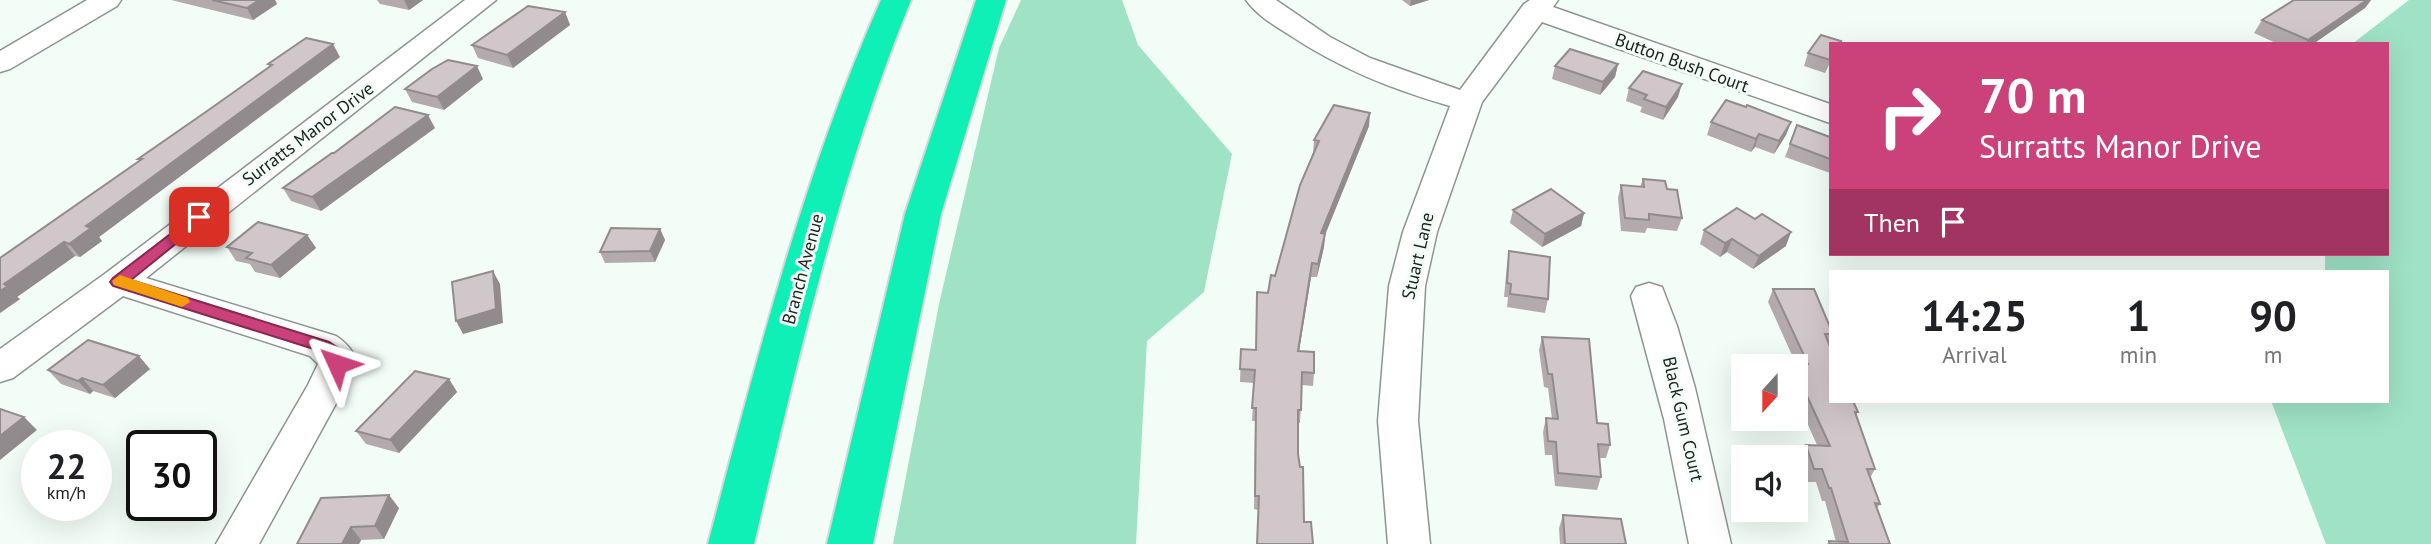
<!DOCTYPE html>
<style>
:root{--surface:#fff;--page:#f6f6f6;--text:#202124;--muted:#757577}
body{margin:0;font-family:"PT Sans",sans-serif;background:var(--page);color:var(--text);height:100vh;display:flex;flex-direction:column;font-size:26px;white-space:nowrap}
*{box-sizing:border-box;margin:0}
p{font-size:23px;color:var(--muted)}
.icon{flex:none;width:38px;height:38px;fill:none;stroke:currentColor;stroke-width:2;stroke-linecap:round;stroke-linejoin:round}
.map{position:relative;flex:1;overflow:hidden}
.details{position:absolute;left:1829px;top:270px;width:560px;height:133px;display:flex;flex-direction:column;background:var(--surface);border-radius:0px;box-shadow:0 7px 28px #0002}
.details>*{flex:none}
.hud{position:absolute;left:1829px;top:42px;width:560px;height:214px;border-radius:0px;box-shadow:0 7px 28px #0002;background:#cb417a;color:#fff;overflow:hidden}
.needle{width:46px;rotate:201deg}
.controls{position:absolute;left:1731px;top:354px;display:grid;gap:14px}
.controls a{display:grid;place-items:center;width:77px;height:77px;border-radius:0px;background:var(--surface);box-shadow:0 7px 28px #0002;font-size:35px}
.speed{position:absolute;left:21px;top:430px;display:flex;gap:14px;font-size:35px;font-weight:700;text-align:center}
.speed>*{display:grid;place-content:center;width:91px;height:91px;border-radius:50%;background:var(--surface);box-shadow:0 7px 28px #0002;line-height:1}
.speed small{font-size:18px;font-weight:400}
.speed .limit{border:4px solid #111;border-radius:10px;background:#fff;color:#111}
.pin{position:absolute;display:grid;place-items:center;width:60px;height:60px;color:#fff;margin:-30px;border-radius:14px;box-shadow:0 4px 10px #0006}
.me{position:absolute;width:77px;margin:-38px;rotate:312deg;stroke-linejoin:round;filter:drop-shadow(0 0 5px #0008)}
.turn{display:flex;align-items:center;gap:24px;height:147px;padding:0 35px;font-size:32px}
.turn .icon{width:91px;height:91px;stroke-width:2.5}
.turn b{display:block;font-size:49px;line-height:60px}
.then{display:flex;align-items:center;height:66px;padding:0 35px;background:#0003;gap:14px;font-size:26px}
.eta{display:flex;justify-content:space-evenly;align-items:center;height:119px;text-align:center}
.eta b{font-size:42px;font-weight:600;line-height:49px}
.map>svg:first-child{display:block}
.green{fill:#9fe2c6}
.lines{fill:none;stroke-linecap:round;stroke-linejoin:round}
.minor-casing{stroke:#8c9591;stroke-width:3}
.highway-casing{stroke:#d6d7d6;stroke-width:4}
.minor{fill:#fff;fill-rule:evenodd}
.highway{fill:#0ef0b5;fill-rule:evenodd}
.wall{fill:#b4aaad}
.shaded-wall{fill:#928b8d}
.building{fill:#d1c6c9;stroke:#928b8d;stroke-width:2}
.route{fill:#cb417a;stroke:#842a4f;stroke-width:2}
.slow{fill:#f59e0b}
.labels{text-anchor:middle;stroke-width:6;stroke-linejoin:round;paint-order:stroke}
.street-label{font-size:18px;fill:#1b1f1d;stroke:#f3fdf8}
</style>
<div class="map">
<svg width="2431" height="544" viewBox="0 0 2431 544">
<rect width="100%" height="100%" fill="#f3fdf8"/>
<g class="green">
<path d="M1021 0H1122L1138 45 1232 154 1204 292 1147 341 1136 544H893L939 304 999 48Z"/>
<path d="M2409 0H2431V544H2326L2271 401H2387V271H2325V254H2387V44H2352Z"/>
</g>
<g class="lines">
<g class="minor-casing">
<g id="minor">
<path d="M87 0H121L117 6 10 69 0 72V51Z"/>
<path d="M465 0H496L146 278 336 336C362 354 356 364 344 389L259 544H216L308 385 318 364 310 356 123 296 13 378 0 382V349L106 273Z"/>
<path d="M1246 0H1276L1330 37 1370 58 1460 90 1524 4 1530 0H1558L1553 7 1830 104V123L1542 22 1482 102 1437 232 1425 286 1418 421 1430 544H1388L1378 421 1389 286 1403 232 1450 106C1391 89 1339 68 1288 34 1272 24 1257 15 1246 0Z"/>
<path d="M1649 283 1662 287 1677 326 1695 388 1731 544H1689L1664 419 1631 296 1636 287Z"/>
</g>
</g>
<g class="highway-casing">
<g id="highway">
<path d="M881 0H911C839 176 798 359 754 544H708C757 359 803 175 881 0Z"/>
<path d="M976 0H1006L941 214 873 544H827L905 214Z"/>
</g>
</g>
<use href="#minor" class="minor"/>
<use href="#highway" class="highway"/>
</g>
<g class="wall">
<path d="M171 0H275L277 4 253 20Z"/>
<path d="M377 0H423L409 10 380 4Z"/>
<path d="M1402 0H1429L1410 6Z"/>
<path d="M2294 0H2371L2365 8 2313 44H2278L2254 33 2262 20Z"/>
<path d="M565 12 570 25 513 68 478 58 472 45Z"/>
<path d="M1830 44V63L1825 73 1804 66 1808 53Z"/>
<path d="M340 57 99 237 102 241 80 257 75 256 17 297 20 299 0 313 139 161 138 159 210 109 270 66 268 64Z"/>
<path d="M1618 64 1615 77 1600 95 1552 79 1555 66Z"/>
<path d="M483 79 444 110 412 102 405 89Z"/>
<path d="M1629 88 1678 97 1663 120 1640 112 1642 107 1626 101Z"/>
<path d="M1711 122H1791L1786 135 1774 154 1755 147 1751 152 1707 135Z"/>
<path d="M1797 125 1830 137V173L1785 157Z"/>
<path d="M1369 126 1325 235 1324 247 1317 277H1311L1299 351 1314 373 1313 386 1302 385 1300 423H1298V454L1304 522 1313 544 1258 510 1254 509 1255 421H1252L1254 383 1240 382 1241 349 1256 350 1268 293 1275 276 1313 153 1314 140Z"/>
<path d="M435 128 321 211 291 201 283 188Z"/>
<path d="M1643 179 1667 189 1682 218 1677 231 1647 228 1645 233 1621 231 1618 198 1621 185 1640 187Z"/>
<path d="M1513 210 1584 213 1581 226 1542 247 1510 223Z"/>
<path d="M660 229 665 240 655 262 605 263 600 252Z"/>
<path d="M1704 230 1786 246 1753 269 1727 252 1720 257 1700 244Z"/>
<path d="M307 235 316 248 280 278 255 272 250 264 236 261 227 247Z"/>
<path d="M1509 251 1548 299 1545 313 1507 307 1508 297H1504L1507 265Z"/>
<path d="M1773 289 1830 327V340L1829 343 1858 412 1856 415 1875 469 1870 478 1880 504 1877 508 1890 544H1827L1829 541 1836 542 1825 501H1822L1816 482H1807L1799 458 1806 445H1817L1796 398V366H1791L1792 364H1796L1768 302Z"/>
<path d="M1542 337 1610 445 1606 458H1599L1601 477 1597 490 1555 486 1552 455H1545L1543 432 1546 418 1552 419 1548 388 1544 387 1539 350Z"/>
<path d="M150 369 115 398 93 391 90 394 61 384 48 370Z"/>
<path d="M449 379 457 392 399 453 366 444 356 431Z"/>
<path d="M399 508 384 539 361 540 359 544H297Z"/>
<path d="M1563 515 1626 544H1560L1559 528Z"/>
</g>
<g class="shaded-wall">
<path d="M259 0H275L277 4 253 20 247 8Z"/>
<path d="M404 0H423L409 10Z"/>
<path d="M1411 0H1429L1410 6Z"/>
<path d="M2367 0H2371L2365 8 2313 44H2305L2308 40Z"/>
<path d="M565 12 570 25 513 68 507 55Z"/>
<path d="M333 44 340 57 99 237 102 241 80 257 69 244 86 226Z"/>
<path d="M1618 64 1615 77 1600 95 1603 82Z"/>
<path d="M477 66 483 79 444 110 437 97Z"/>
<path d="M1682 84 1678 97 1663 120 1666 107Z"/>
<path d="M1370 113 1369 126 1325 235 1324 247 1317 277 1321 233Z"/>
<path d="M428 115 435 128 321 211 312 197Z"/>
<path d="M1791 122 1786 135 1774 154 1779 141Z"/>
<path d="M1759 134 1755 147 1751 152 1756 139Z"/>
<path d="M1584 213 1581 226 1542 247 1545 234Z"/>
<path d="M660 229 665 240 655 262 650 251Z"/>
<path d="M1791 232 1786 246 1753 269 1759 256Z"/>
<path d="M307 235 316 248 280 278 271 265Z"/>
<path d="M1732 239 1727 252 1720 257 1725 243Z"/>
<path d="M64 242 75 256 17 297 20 299 0 313V291L4 284Z"/>
<path d="M1312 263 1311 277 1297 364 1298 351Z"/>
<path d="M493 271 500 284 503 323 463 334 456 321Z"/>
<path d="M139 356 150 369 115 398 103 385Z"/>
<path d="M82 378 93 391 90 394 78 381Z"/>
<path d="M449 379 457 392 399 453 390 440Z"/>
<path d="M24 417 37 430 0 460V436Z"/>
<path d="M389 495 399 508 384 539 375 526Z"/>
<path d="M351 527 361 540 359 544H342Z"/>
</g>
<g class="building">
<path d="M212 0H259L247 8Z"/>
<path d="M2294 0H2367L2308 40 2262 20Z"/>
<path d="M528 6 565 12 507 55 472 45Z"/>
<path d="M1821 35 1841 41 1839 44H1830V60L1808 53Z"/>
<path d="M306 38 333 44 86 226 91 228 69 244 64 242 4 284 8 286 0 291V258L142 159H138L210 109 272 65 268 64Z"/>
<path d="M1570 49 1618 64 1603 82 1555 66Z"/>
<path d="M448 60 477 66 437 97 405 89 432 69Z"/>
<path d="M1643 71 1682 84 1666 107 1644 99 1647 95 1629 88Z"/>
<path d="M1726 100 1746 107 1747 105 1791 122 1779 141 1759 134 1756 139 1711 122Z"/>
<path d="M1334 105 1370 113 1321 233 1325 234 1318 264 1312 263 1298 351 1314 352V373L1302 372 1301 410H1298V454L1300 467H1303L1304 522H1311L1313 544H1257L1259 496H1255L1256 408H1252L1255 370 1240 369 1241 349 1256 350 1257 292 1268 293 1271 275 1275 276 1300 185 1319 141 1314 140Z"/>
<path d="M395 107 428 115 312 197 283 188 332 153H334Z"/>
<path d="M1797 125 1830 137V159L1790 144Z"/>
<path d="M1643 179 1665 181 1667 189 1677 190 1682 218 1649 214V220L1625 218 1621 185 1644 187Z"/>
<path d="M1551 189 1584 213 1545 234 1513 210Z"/>
<path d="M1737 208 1755 219 1762 214 1791 232 1759 256 1732 239 1725 243 1704 230Z"/>
<path d="M258 222 307 235 271 265 246 258 252 253 227 247Z"/>
<path d="M611 228 660 229 650 251 600 252Z"/>
<path d="M1509 251 1550 257 1548 299 1510 294 1511 284 1507 283Z"/>
<path d="M493 271 496 309 456 321 452 282Z"/>
<path d="M1773 289H1814L1830 327V334H1825L1830 346V401H1853L1858 412H1855L1875 469H1867L1880 504 1875 503 1890 544H1830L1829 541 1848 542 1831 488H1829L1822 469H1814L1806 445 1830 446 1796 372V366H1793L1792 364H1808Z"/>
<path d="M1542 337 1589 339 1597 423 1608 424 1610 445 1598 444 1601 477 1558 473 1556 442 1548 441 1546 418 1558 419 1552 374H1548Z"/>
<path d="M88 340 139 356 103 385 82 378 78 381 48 370Z"/>
<path d="M415 371 449 379 390 440 356 431Z"/>
<path d="M0 409 24 417 0 436Z"/>
<path d="M389 495 375 526 351 527 342 544H297L321 498Z"/>
<path d="M1563 515 1621 519 1626 544H1565Z"/>
</g>
<path class="route" d="M199 212 206 217 204 221 131 280 329 342 341 350 346 364 343 369H331L327 357 317 350 113 286 110 282 113 278Z"/>
<path class="slow" d="M120 275 188 298 190 302 182 307 114 285 112 281Z"/>
<g class="labels">
<g class="street-label">
<text transform="translate(1682 63) rotate(20)" y="6">Button Bush Court</text>
<text transform="translate(308 134) rotate(-37)" y="6">Surratts Manor Drive</text>
<text transform="translate(1418 256) rotate(-77)" y="6">Stuart Lane</text>
<text transform="translate(803 269) rotate(-75)" y="6">Branch Avenue</text>
<text transform="translate(1683 419) rotate(77)" y="6">Black Gum Court</text>
</g>
</g>
</svg>
<div class="controls">
<a><svg class="needle" viewBox="-14 -14 28 28"><path d="M0-13l5 13h-10z" fill="#e53935"/><path d="M0 13l5-13h-10z" fill="#757577"/></svg></a>
<a><svg class="icon" aria-label="sound" viewBox="0 0 24 24"><path d="M4 9h4l5-4v14l-5-4H4zM17 9q2 3 0 6"/></svg></a>
</div>
<div class="speed"><div>22<small>km/h</small></div><div class="limit">30</div></div>
<div class="pin" style="left:199px;top:217px;background:#d93025"><svg class="icon" aria-label="arrive" viewBox="0 0 24 24"><path d="M6 21V4h12l-3 4 3 4H6"/></svg></div>
<svg class="me" style="left:337px;top:364px" viewBox="-20 -20 40 40"><path d="M0-17L14 15 0 8-14 15z" fill="#cb417a" stroke="#fff" stroke-width="4"/></svg>
<div class="hud">
<div class="turn"><svg class="icon" aria-label="right" viewBox="0 0 24 24"><path d="M7 20v-9h11M14 6l5 5-5 5"/></svg><div><b>70 m</b>Surratts Manor Drive</div></div>
<div class="then">Then<svg class="icon" aria-label="arrive" viewBox="0 0 24 24"><path d="M6 21V4h12l-3 4 3 4H6"/></svg></div>
</div>
<section class="details">
<div class="eta">
<div><b>14:25</b><p>Arrival</p></div>
<div><b>1</b><p>min</p></div>
<div><b>90</b><p>m</p></div>
</div>
</section>
</div>
